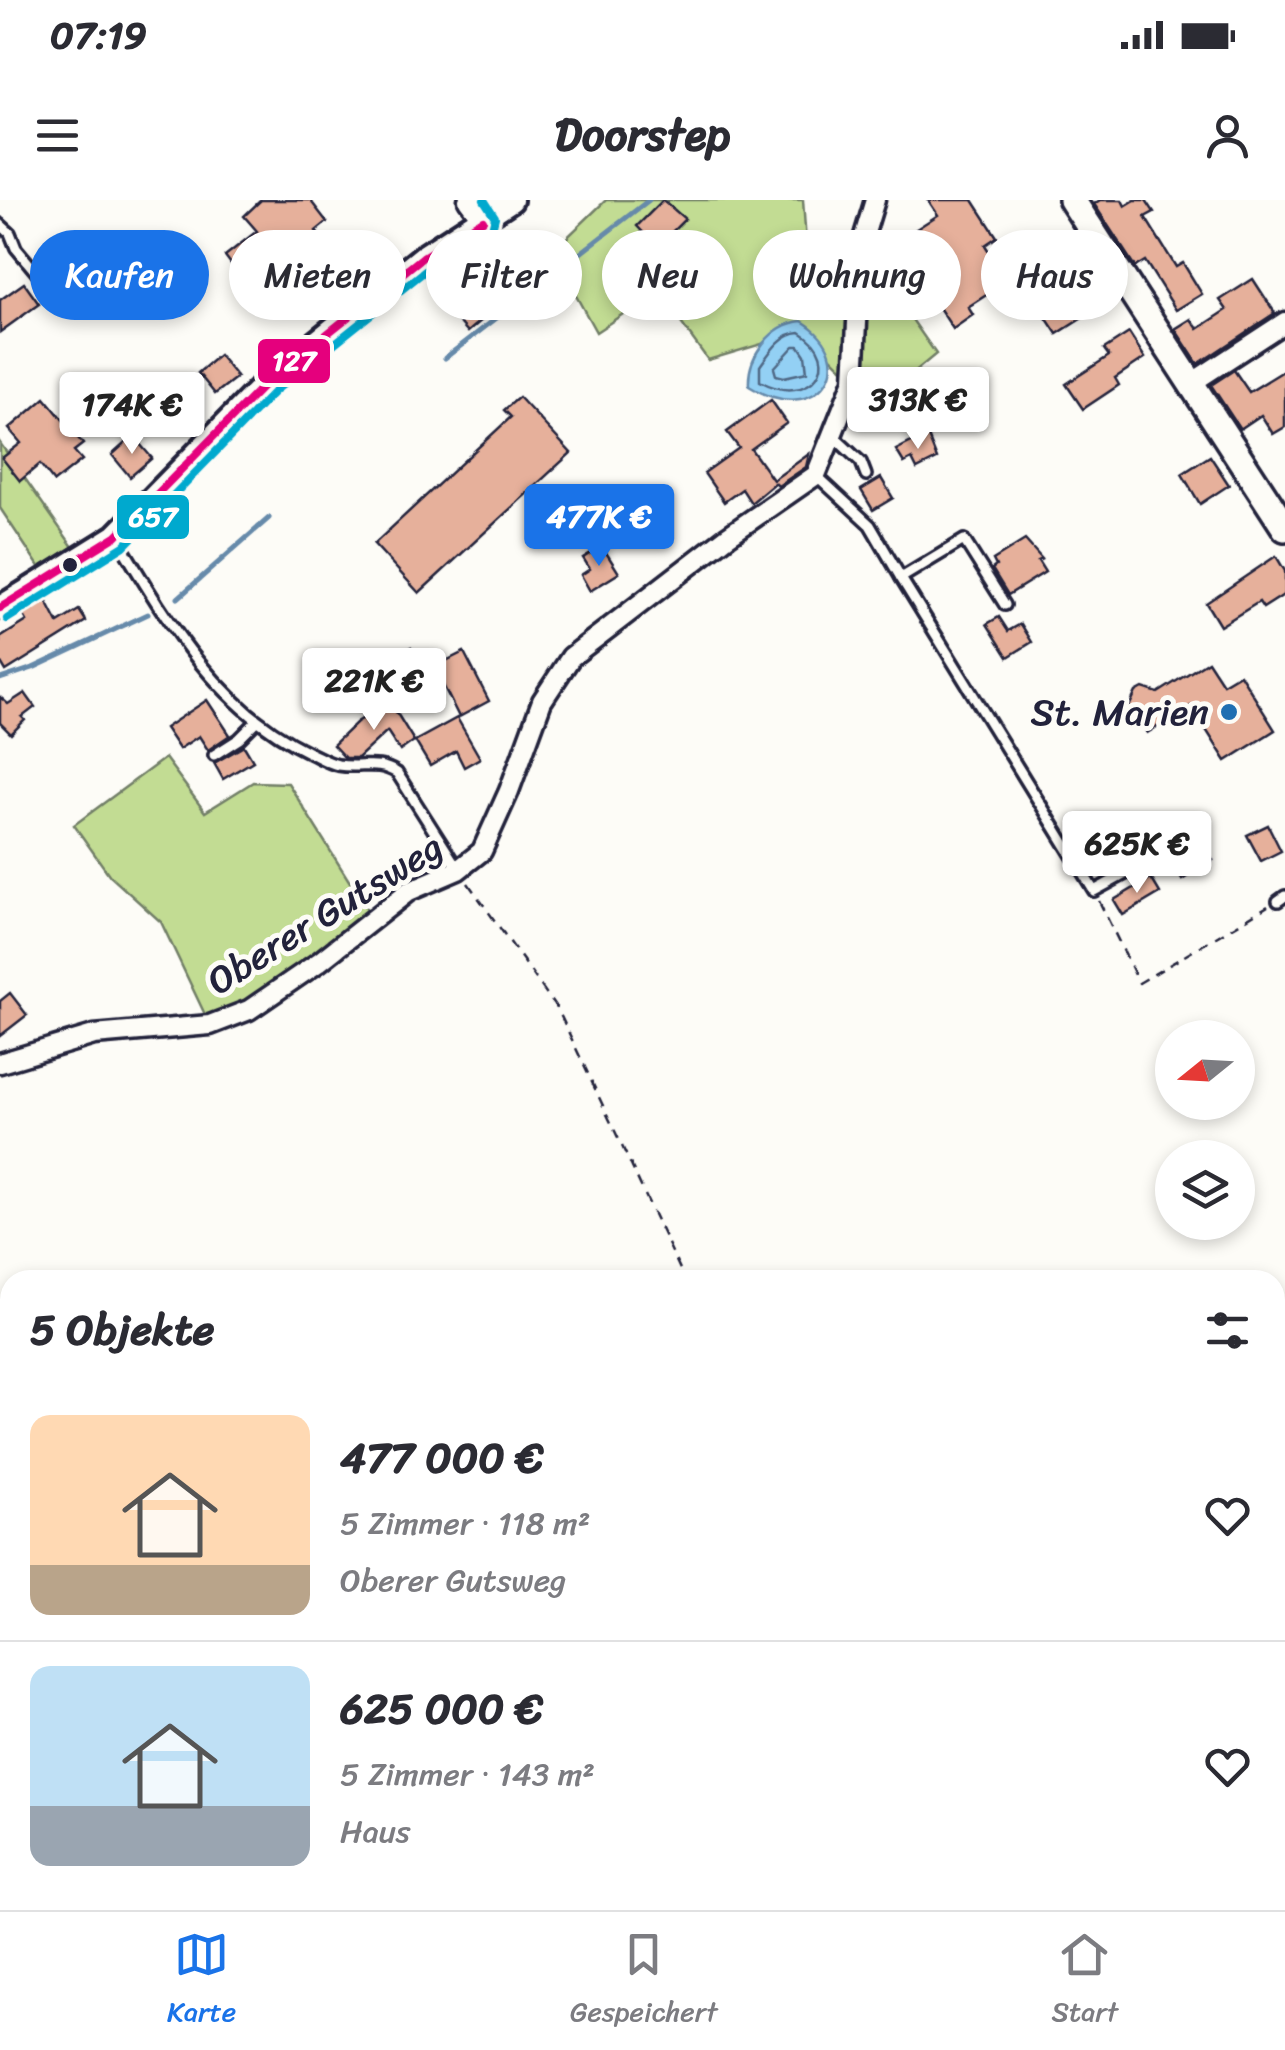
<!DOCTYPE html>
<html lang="de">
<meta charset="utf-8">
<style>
:root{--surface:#fff;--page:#f7f7f7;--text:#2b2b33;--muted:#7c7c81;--line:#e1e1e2;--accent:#1a73e8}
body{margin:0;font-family:Sriracha,sans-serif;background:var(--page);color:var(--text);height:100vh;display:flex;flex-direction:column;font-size:38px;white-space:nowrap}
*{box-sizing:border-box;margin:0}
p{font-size:32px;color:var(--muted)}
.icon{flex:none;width:55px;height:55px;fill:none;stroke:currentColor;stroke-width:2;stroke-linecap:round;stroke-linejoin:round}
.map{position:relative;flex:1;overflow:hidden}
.drawer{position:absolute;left:0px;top:1070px;width:1285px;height:640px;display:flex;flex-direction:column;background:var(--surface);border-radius:30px 30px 0 0;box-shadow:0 5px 15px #0003}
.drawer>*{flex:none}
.hud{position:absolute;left:30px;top:30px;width:1225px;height:90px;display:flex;gap:20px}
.needle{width:65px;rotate:252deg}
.buttons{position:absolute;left:1155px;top:820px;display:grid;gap:20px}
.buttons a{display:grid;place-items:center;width:100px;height:100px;border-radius:50%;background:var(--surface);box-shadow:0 5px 15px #0003;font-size:50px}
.price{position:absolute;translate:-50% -85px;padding:0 22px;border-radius:10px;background:#fff;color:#222;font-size:32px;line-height:65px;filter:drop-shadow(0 2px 5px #0008)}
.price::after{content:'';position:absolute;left:50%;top:60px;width:30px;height:22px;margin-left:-15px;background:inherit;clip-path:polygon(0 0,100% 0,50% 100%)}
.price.current{background:var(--accent);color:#fff}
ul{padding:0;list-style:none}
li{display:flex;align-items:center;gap:30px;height:250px;padding:0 30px}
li+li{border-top:2px solid var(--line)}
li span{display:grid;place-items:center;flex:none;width:280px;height:200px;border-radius:20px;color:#555}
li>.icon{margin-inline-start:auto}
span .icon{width:120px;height:120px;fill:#fffc;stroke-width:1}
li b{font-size:42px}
h2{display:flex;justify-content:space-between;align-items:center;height:120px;padding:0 30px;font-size:42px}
.pill{padding:0 35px;border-radius:45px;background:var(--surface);box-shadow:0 5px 15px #0003;font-size:35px;line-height:90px}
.pill.current{background:var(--accent);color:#fff}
.status{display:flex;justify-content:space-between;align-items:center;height:70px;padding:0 50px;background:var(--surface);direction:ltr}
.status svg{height:28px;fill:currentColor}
header{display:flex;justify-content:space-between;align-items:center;height:130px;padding:0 30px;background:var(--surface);font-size:45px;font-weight:800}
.dock{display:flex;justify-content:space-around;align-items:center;height:140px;border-top:2px solid var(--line);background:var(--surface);font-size:28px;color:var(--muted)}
.dock a{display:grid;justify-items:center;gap:5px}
.dock .current{color:var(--accent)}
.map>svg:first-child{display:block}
.green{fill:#c2dc93;stroke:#727f67;stroke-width:2.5}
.water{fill:#93d0f4;stroke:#668aaa;stroke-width:2.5}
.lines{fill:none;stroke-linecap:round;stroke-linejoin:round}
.shore{stroke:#4f6885;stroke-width:2.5}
.stream{stroke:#668aaa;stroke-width:5}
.building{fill:#e6b09b;stroke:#22223b;stroke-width:2.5}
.service-casing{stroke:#22223b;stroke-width:16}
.minor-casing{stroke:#22223b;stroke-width:25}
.tertiary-casing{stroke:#22223b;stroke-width:30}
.secondary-casing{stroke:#22223b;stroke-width:32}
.path{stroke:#22223b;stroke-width:2.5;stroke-dasharray:10 8;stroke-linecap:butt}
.service{stroke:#fdfcf7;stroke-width:9}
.minor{stroke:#fdfcf7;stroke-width:18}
.tertiary{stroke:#fdfcf7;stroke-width:22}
.secondary{stroke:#fdfcf7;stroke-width:25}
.bus-1-casing{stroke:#fdfcf7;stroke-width:15}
.bus-2-casing{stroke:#fdfcf7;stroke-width:15}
.bus-1{stroke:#e5007d;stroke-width:8}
.bus-2{stroke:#00a9ce;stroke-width:8}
.bus-dot{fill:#22223b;stroke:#fdfcf7;stroke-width:4}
.poi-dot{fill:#1f6fb2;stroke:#fdfcf7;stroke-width:4}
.labels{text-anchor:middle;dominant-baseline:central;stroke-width:10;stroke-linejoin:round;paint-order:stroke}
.poi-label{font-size:38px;fill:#22223b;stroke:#fdfcf7;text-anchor:end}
.street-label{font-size:38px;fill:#22223b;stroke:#fdfcf7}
.line-badge{stroke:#fdfcf7;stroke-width:4}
.badge-label{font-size:28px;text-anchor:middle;font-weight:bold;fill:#fff}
</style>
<div class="status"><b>07:19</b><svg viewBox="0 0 49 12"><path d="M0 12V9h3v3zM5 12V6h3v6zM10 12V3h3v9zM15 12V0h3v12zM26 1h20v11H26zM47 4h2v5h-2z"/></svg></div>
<header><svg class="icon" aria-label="menu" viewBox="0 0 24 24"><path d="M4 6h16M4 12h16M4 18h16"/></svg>Doorstep<svg class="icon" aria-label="person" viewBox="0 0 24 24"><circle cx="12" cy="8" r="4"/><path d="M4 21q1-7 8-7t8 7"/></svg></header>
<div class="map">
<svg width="1285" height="1710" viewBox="0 0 1285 1710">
<rect width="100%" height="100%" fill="#fdfcf7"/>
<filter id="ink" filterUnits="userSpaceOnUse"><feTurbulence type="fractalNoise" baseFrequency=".01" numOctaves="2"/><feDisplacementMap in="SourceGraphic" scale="20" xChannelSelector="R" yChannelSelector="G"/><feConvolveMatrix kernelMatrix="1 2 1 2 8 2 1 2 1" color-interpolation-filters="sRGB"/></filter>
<g filter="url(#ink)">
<g class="green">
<polygon points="606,0 803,0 806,43 861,46 936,154 883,198 854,180 805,131 708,160 658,91 596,132 552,52"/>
<polygon points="0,243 73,347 40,368 0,308"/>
<polygon points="165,558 205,612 253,582 288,583 373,719 319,762 210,825 161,722 110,676 74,625"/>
</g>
<path class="water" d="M802 121C865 160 818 229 749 186 747 156 771 124 802 121Z"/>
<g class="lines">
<g class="shore">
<path d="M800 132C846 160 811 209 760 181V166C770 152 781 133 800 132Z"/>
<polygon points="794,146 799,146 805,155 807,172 784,177 776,175 774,168"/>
</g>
<g class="stream">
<polyline points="445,158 649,0"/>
<polyline points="178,398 269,318"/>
<polyline points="0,479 33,468 148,414"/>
</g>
</g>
<g class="building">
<polygon points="261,0 310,0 327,22 316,31 335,58 341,52 352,66 345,72 353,82 323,105 305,83 283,103 262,77 249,88 225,56 257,31 244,16"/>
<polygon points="663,0 685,19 657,47 637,26"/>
<polygon points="928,0 973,0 997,37 985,45 1008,81 968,107 973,115 953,129 896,42 938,15"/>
<polygon points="1100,0 1122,0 1125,6 1135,0 1146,0 1154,12 1145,17 1176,67 1183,63 1202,94 1176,110 1145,61 1135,67 1094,4"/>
<polygon points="487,38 502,71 506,68 521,86 468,132 438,98 460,79 450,58"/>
<polygon points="169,43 187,65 155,91 137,70"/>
<polygon points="1091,73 1109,101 1057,134 1045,116 1069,101 1062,91"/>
<polygon points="1253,79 1275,113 1198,164 1175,129 1191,119 1198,129 1227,110 1220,100"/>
<polygon points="24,83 39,104 0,132 0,100"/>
<polygon points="1129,133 1145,158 1115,178 1119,185 1083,209 1066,184 1109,156 1104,149"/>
<polygon points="219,155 237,177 215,194 198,173"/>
<polygon points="1234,170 1249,192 1285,170 1285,227 1273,234 1261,215 1240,229 1211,185"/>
<polygon points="519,197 571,253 419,393 374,344 511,217 504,210"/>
<polygon points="45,198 83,244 74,251 82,260 54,282 40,264 20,281 2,258 21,243 9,229"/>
<polygon points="177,198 192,218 171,233 156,213"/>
<polygon points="771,200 787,223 751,249 773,280 809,254 806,267 778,286 775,283 751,303 742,289 724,302 704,273 739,248 727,232"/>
<polygon points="927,234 937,259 917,269 912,259 904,263 896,250"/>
<polygon points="133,236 152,258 130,277 112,255"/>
<polygon points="1210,256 1229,285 1200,304 1182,274"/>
<polygon points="881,278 893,298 873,310 861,290"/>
<polygon points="1025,340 1042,359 1038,361 1045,372 1008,395 992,369 996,366 993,360"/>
<polygon points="602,346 619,373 590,391 581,375 590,369 583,358"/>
<polygon points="1276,356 1285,371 1285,394 1263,408 1259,402 1220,426 1206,403"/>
<polygon points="45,398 58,423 79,410 86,421 6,471 0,461 0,438 27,421 22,412"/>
<polygon points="999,417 1008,431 1021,424 1032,442 1008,457 987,424"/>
<polygon points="411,447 430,479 396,500 387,485 397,480 386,462"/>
<polygon points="464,452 489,501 459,517 434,467"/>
<polygon points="1208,461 1223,484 1240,474 1275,530 1226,561 1191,506 1147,533 1137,517 1132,520 1129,507 1136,492 1143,488 1158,493"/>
<polygon points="25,493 35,507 22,517 25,520 11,534 0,523 0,497 8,504"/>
<polygon points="207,500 230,535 208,550 199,536 179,549 165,528"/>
<polygon points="390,502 414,541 400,551 387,531 358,558 345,558 333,545 357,522"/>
<polygon points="457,518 480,558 464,567 456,551 430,566 415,541"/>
<polygon points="244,546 253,561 223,579 214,563"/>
<polygon points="1268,625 1281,651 1261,661 1247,635"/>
<polygon points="1198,635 1213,660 1182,680 1167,655"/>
<polygon points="1151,678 1160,693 1123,715 1114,700"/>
<polygon points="10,793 27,815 0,836 0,801"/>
</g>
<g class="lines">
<g class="service-casing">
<g id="service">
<polyline points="0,24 10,33 16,48 55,95"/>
<polyline points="833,236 861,262 866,275"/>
<polyline points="816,275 870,325 901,378 964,340 1005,405"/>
<path d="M117 338C168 423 218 509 310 553 319 557 328 563 338 565 361 569 377 560 397 573L458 669"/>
<polyline points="901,378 1094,691 1140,666"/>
<polyline points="214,555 239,539 257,521"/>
<polyline points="1278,701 1285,696"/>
</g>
</g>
<g class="minor-casing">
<g id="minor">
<polyline points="468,0 483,20"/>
<polyline points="1190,184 1285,122"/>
<polyline points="0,863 94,835 210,825 249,810 319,762 409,691 458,670 482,651 509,591 542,501 571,457 728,336 816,275 854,180 861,46 875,0"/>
<polyline points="0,1430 10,1424"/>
<polyline points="122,1710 138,1700"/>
</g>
</g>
<g class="tertiary-casing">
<polyline id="tertiary" points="0,408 116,336 267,182 423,57 511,0"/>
</g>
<g class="secondary-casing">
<polyline id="secondary" points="1072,0 1285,328"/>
</g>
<g class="path">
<polyline points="468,683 558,810 685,1080"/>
<polyline points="1099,701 1139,783 1268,706"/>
<polyline points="1164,1700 1176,1710"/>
</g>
<use href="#service" class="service"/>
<use href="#minor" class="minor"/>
<use href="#tertiary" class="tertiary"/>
<use href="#secondary" class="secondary"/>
<g class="bus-1-casing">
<polyline id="bus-1" points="0,408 116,336 267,182 423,57 483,20"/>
</g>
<g class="bus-2-casing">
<polyline id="bus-2" points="7,419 124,346 275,191 430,67 492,29 495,17 484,0"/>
</g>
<use href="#bus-1" class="bus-1"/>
<use href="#bus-2" class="bus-2"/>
</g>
</g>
<circle class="bus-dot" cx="70" cy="365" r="9"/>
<circle class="poi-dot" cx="1229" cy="512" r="10"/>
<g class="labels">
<g class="poi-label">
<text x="1209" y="512">St. Marien</text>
</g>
<g class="street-label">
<text transform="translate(325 714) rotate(-32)">Oberer Gutsweg</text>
</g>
</g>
<g class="line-badge">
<rect x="256" y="137" width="76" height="48" rx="10" fill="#e5007d"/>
<rect x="115" y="293" width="76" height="48" rx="10" fill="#00a9ce"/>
</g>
<g class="badge-label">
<text x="294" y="170">127</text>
<text x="153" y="326">657</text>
</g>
</svg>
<div class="buttons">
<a><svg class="needle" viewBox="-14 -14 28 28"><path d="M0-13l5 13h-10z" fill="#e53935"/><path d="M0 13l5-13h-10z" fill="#7c7c81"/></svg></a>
<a><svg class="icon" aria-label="layers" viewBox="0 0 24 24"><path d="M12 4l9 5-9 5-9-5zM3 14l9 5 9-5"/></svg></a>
</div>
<b class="price" style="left:918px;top:252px">313K €</b>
<b class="price" style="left:132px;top:257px">174K €</b>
<b class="price current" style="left:599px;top:369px">477K €</b>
<b class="price" style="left:374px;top:533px">221K €</b>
<b class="price" style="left:1137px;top:696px">625K €</b>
<div class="hud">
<a class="pill current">Kaufen</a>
<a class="pill">Mieten</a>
<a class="pill">Filter</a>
<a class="pill">Neu</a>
<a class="pill">Wohnung</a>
<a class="pill">Haus</a>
</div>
<section class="drawer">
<h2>5 Objekte<svg class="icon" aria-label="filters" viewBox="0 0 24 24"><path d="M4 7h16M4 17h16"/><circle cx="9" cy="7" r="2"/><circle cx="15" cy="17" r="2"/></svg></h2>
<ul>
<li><span style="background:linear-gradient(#ffd9b3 75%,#b9a48a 0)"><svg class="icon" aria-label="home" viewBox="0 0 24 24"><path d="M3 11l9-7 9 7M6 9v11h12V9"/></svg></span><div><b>477 000 €</b><p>5 Zimmer · 118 m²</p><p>Oberer Gutsweg</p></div><svg class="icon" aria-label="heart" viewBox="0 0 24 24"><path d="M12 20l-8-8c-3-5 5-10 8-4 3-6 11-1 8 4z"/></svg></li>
<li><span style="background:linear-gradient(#bfe0f5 70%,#9aa5b1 0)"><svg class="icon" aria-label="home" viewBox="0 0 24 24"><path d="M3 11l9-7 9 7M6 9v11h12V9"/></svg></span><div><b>625 000 €</b><p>5 Zimmer · 143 m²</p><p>Haus</p></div><svg class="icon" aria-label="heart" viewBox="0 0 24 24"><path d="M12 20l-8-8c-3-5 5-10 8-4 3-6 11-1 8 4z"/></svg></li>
</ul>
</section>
</div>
<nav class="dock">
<a class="current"><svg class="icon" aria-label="map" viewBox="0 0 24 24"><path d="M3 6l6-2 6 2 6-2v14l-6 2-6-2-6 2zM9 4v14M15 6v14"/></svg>Karte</a>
<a><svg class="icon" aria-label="saved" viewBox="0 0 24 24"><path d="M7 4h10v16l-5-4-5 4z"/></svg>Gespeichert</a>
<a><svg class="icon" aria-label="home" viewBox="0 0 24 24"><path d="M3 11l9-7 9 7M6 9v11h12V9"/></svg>Start</a>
</nav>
